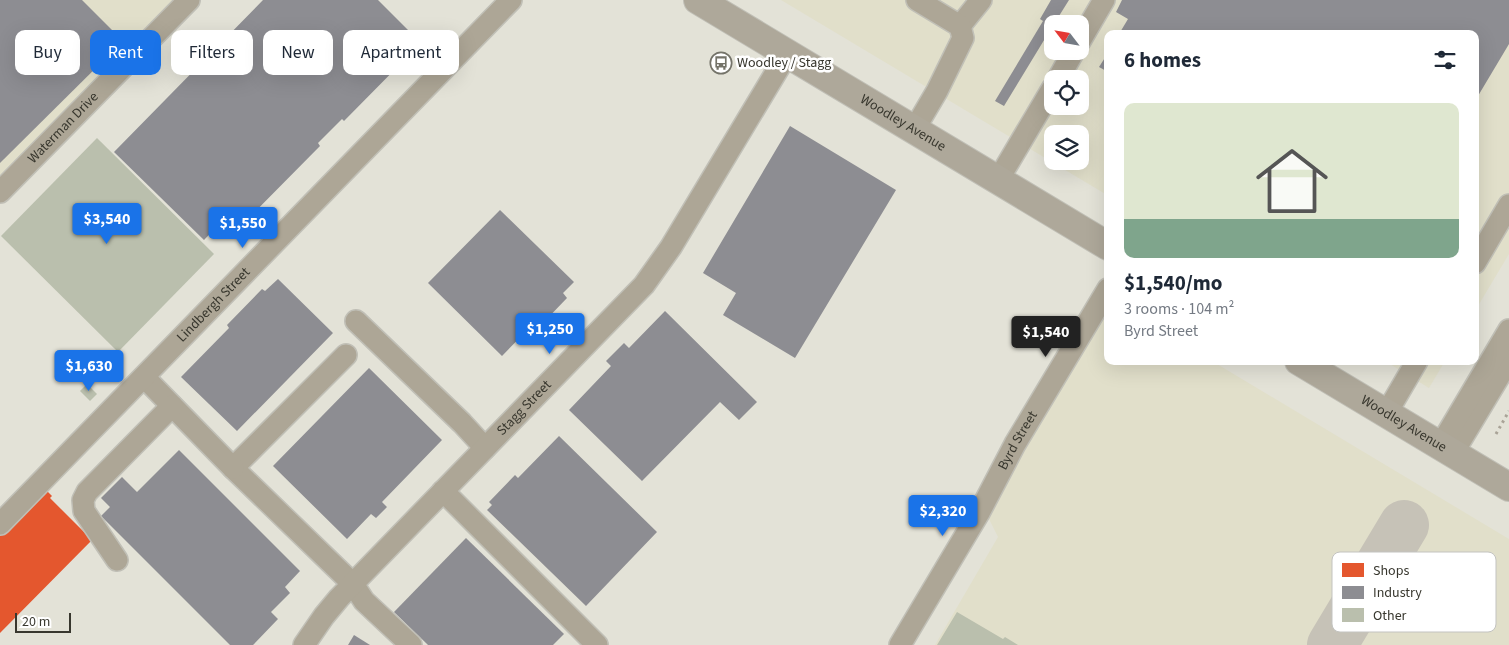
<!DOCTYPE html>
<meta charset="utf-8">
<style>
:root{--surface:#fff;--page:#f2f2f3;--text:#1f2937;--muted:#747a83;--accent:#1a73e8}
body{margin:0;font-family:"Source Sans 3",sans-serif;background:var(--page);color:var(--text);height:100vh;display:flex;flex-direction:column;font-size:19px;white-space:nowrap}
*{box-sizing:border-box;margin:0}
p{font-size:16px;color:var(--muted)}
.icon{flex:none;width:28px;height:28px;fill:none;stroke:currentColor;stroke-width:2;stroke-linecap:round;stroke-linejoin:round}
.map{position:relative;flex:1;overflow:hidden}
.drawer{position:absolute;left:1104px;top:30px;width:375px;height:335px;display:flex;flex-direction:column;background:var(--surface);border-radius:10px;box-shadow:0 5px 20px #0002}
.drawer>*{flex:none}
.top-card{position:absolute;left:15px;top:30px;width:475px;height:45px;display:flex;gap:10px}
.needle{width:32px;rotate:301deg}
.controls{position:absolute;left:1044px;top:15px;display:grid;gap:10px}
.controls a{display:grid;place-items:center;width:45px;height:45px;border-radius:10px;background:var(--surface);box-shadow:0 5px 20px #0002;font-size:25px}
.scale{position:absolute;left:15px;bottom:12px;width:56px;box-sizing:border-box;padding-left:5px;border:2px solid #38372e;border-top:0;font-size:14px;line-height:18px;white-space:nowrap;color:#38372e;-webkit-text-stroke:4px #fff;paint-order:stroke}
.price{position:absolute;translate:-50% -42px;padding:0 11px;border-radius:5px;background:var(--accent);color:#fff;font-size:16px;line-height:32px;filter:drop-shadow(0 1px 2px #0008)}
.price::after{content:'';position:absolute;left:50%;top:30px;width:15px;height:11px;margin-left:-8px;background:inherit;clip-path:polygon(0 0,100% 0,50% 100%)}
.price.selected{background:#222;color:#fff}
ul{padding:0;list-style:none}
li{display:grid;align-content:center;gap:10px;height:265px;padding:0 20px}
li span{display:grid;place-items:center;height:155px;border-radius:10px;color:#555}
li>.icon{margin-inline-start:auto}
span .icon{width:90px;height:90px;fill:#fffc;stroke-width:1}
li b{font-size:21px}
h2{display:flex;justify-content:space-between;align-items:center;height:60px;padding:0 20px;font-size:21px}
.pill{padding:0 18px;border-radius:10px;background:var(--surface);box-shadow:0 5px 20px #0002;font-size:18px;line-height:45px}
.pill.selected{background:var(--accent);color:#fff}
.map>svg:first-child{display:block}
.built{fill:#e1dfca;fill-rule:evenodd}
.shops{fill:#e4572e}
.industry{fill:#8d8d92}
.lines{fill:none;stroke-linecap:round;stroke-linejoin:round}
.taxiway{stroke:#c6c2b7;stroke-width:50}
.building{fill:#babfad}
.minor-casing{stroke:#c0bfb6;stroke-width:24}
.major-casing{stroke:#c0bfb6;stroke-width:30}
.path{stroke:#a9a397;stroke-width:3;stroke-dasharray:2.5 4;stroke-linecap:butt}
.minor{stroke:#ada696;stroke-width:21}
.major{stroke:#aea89a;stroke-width:28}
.labels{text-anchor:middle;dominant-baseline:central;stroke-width:5;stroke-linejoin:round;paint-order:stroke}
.poi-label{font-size:14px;fill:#38372e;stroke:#fff;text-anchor:start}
.street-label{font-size:14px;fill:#38372e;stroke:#fff}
.key{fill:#fff;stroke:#c3c3c0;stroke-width:1}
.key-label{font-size:14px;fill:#38372e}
</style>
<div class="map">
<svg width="1509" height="645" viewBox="0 0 1509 645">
<rect width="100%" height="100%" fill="#e3e2d7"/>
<g class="built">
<polygon points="0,0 173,0 0,177"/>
<path d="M781 0H1509V254L1475 311V34H1108L1107 195ZM1052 24H1080V51H1052ZM1052 79H1080V106H1052ZM1052 134H1080V161H1052Z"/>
<polygon points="1107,311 1108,361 1212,361 1509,539 1509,645 935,645 998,537 986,513"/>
<polygon points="1385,361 1445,361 1429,388"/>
</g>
<polygon class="shops" points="44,488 52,496 50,498 92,540 0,633 0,533"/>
<g class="industry">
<polygon points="0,0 82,0 123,41 0,163"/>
<polygon points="263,0 378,0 421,43 344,121 342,119 318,143 320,146 238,229 226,217 204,240 114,152"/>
<polygon points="1051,0 1069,0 1054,24 1052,24 1052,27 1004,106 995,101 1043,21 1040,19"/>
<polygon points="1122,0 1509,0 1509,44 1475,101 1475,34 1119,34 1128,19 1116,12"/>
<polygon points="1108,53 1108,72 1099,67"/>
<polygon points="790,126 896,190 795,358 723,315 736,293 703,273"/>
<polygon points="500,210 574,282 563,293 567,298 541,325 537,320 502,356 428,283"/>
<polygon points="278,279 333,333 237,431 181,377 229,328 227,325 262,289 265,291"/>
<polygon points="665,311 757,402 739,420 720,402 642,481 569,410 611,366 606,361 624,343 629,348"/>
<polygon points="369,368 442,440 382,502 387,507 376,518 371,514 347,539 273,466"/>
<polygon points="559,436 657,532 586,606 487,510 492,505 489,502 515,475 518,478"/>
<polygon points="179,450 300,571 285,587 290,593 271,612 278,619 253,645 230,645 101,516 110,507 101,498 122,477 137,492"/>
<polygon points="466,538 564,634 553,645 428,645 394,612"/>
<polygon points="354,635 370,645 348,645"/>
</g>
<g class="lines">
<polyline class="taxiway" points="1332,645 1404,525"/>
</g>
<g class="building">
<polygon points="97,138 214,254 118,352 1,236"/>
<polygon points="87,384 97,394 90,401 80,391"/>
<polygon points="957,612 1003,639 1005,637 1018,645 937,645"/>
</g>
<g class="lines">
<g class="minor-casing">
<g id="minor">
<polyline points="960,26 981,0"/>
<polyline points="1080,41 1104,0"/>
<polyline points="1058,79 1074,51"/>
<polyline points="914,130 937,91 963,38 960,26 917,0"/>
<polyline points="998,180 1052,89"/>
<path id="s1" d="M0 192 189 0"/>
<polyline points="1475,263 1509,205"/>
<polyline points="356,321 462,423 485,448"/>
<polyline points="346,355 233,468 353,584 364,601 411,645"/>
<polyline points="144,377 233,468"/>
<polyline points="1386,414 1417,361"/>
<polyline points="1459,443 1509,360"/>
<polyline points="1440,446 1509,330"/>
<polyline points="443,491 597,645"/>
<path id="s2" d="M0 524 511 0"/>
<polyline points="117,560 84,511 83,500 87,492 172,406"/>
<path id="s3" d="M304 645 324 616 339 598 644 285 671 247 787 54"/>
<path id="s4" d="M900 645 980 511 1015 444 1108 289"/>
</g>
</g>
<g class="major-casing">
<g id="major">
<path id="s5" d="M698 0 1108 246"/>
<path id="s6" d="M1299 361 1509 487"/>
</g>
</g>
<polyline class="path" points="1496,434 1509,411"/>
<use href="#minor" class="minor"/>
<use href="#major" class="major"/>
</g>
<defs>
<g id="bus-ring" transform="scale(1.125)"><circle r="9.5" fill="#fff" stroke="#747369" stroke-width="1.5"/><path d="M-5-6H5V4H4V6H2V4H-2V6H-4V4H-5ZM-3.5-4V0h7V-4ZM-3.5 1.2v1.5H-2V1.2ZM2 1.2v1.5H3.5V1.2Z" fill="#747369"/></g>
</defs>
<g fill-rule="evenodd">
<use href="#bus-ring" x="721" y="63"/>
</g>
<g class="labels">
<g class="poi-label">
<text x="737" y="63">Woodley / Stagg</text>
</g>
<g class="street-label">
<text stroke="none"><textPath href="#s5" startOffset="239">Woodley Avenue</textPath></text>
<text stroke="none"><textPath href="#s1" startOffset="90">Waterman Drive</textPath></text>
<text stroke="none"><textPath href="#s2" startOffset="306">Lindbergh Street</textPath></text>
<text stroke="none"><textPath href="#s3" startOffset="324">Stagg Street</textPath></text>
<text stroke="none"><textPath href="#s6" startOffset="122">Woodley Avenue</textPath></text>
<text stroke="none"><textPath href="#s4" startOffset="236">Byrd Street</textPath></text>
</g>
</g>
<rect x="1332" y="552" width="164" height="80" rx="8" class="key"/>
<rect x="1342" y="563" width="22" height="14" fill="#e4572e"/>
<rect x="1342" y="586" width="22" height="13" fill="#8d8d92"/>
<rect x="1342" y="608" width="22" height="14" fill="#babfad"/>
<g class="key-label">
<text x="1373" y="575">Shops</text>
<text x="1373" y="597">Industry</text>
<text x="1373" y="620">Other</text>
</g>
</svg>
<div class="controls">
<a><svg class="needle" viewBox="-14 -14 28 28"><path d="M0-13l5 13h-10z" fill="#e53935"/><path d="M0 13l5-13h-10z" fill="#747a83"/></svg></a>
<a><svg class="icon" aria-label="locate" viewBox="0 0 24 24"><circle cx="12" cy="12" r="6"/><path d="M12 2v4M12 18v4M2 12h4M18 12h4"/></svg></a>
<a><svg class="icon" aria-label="layers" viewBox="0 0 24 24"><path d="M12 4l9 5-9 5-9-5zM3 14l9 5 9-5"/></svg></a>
</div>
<div class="scale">20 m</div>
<b class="price" style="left:107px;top:245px">$3,540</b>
<b class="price" style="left:243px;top:249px">$1,550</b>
<b class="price" style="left:550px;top:355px">$1,250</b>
<b class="price selected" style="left:1046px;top:358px">$1,540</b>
<b class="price" style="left:89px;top:392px">$1,630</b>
<b class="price" style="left:943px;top:537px">$2,320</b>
<div class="top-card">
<a class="pill">Buy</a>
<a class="pill selected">Rent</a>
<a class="pill">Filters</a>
<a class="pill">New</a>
<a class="pill">Apartment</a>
</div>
<section class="drawer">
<h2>6 homes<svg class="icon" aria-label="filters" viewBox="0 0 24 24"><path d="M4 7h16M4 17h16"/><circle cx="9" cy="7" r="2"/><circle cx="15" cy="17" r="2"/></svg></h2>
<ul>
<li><span style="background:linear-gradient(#dfe7d0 75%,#7fa58c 0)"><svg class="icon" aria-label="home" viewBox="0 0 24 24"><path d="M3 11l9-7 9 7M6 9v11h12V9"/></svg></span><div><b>$1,540/mo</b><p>3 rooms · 104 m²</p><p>Byrd Street</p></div></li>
</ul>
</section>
</div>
